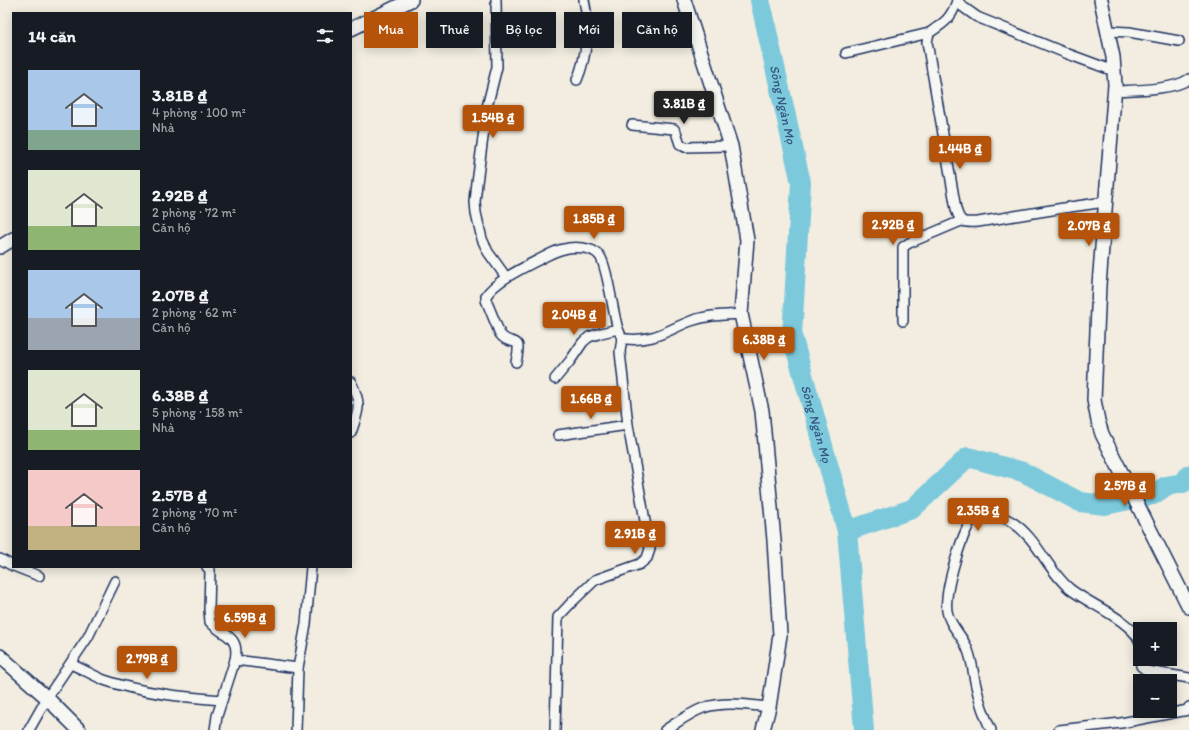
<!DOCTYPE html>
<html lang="vi">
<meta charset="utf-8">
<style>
:root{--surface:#171b24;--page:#242831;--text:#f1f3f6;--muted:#9ea1a6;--accent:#b45309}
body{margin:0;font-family:Itim,sans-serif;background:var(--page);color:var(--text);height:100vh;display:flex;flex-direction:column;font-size:15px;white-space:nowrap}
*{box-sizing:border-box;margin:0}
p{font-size:13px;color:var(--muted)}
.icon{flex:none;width:22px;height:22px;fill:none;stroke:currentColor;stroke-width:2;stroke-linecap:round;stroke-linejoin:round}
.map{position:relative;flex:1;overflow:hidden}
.side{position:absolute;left:12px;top:12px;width:340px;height:556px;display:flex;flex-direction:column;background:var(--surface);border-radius:0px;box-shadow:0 2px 10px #0003}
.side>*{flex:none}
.top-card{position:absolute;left:364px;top:12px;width:380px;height:36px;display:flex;gap:8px}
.fabs{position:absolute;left:1133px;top:622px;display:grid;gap:8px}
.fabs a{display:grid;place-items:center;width:44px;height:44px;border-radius:0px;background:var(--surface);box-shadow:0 2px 10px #0003;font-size:20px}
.price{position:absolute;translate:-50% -34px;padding:0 9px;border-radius:4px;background:var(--accent);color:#fff;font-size:13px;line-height:26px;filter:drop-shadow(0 1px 2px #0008)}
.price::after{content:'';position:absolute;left:50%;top:24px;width:12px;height:9px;margin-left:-6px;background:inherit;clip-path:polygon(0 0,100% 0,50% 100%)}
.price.current{background:#222;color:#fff}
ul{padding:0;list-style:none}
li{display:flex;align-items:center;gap:12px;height:100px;padding:0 16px}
li span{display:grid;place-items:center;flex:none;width:112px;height:80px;border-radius:0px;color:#555}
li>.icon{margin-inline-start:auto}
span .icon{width:48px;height:48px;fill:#fffc;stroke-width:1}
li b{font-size:17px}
h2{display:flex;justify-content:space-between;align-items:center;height:48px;padding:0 16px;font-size:17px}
.tag{padding:0 14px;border-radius:0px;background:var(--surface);box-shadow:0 2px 10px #0003;font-size:14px;line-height:36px}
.tag.current{background:var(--accent);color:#fff}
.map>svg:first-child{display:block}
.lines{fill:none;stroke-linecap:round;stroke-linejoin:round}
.river{stroke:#7dc9dc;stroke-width:20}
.street-casing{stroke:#1b2f5e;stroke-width:12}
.secondary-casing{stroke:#1b2f5e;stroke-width:16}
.street{stroke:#f6f6f2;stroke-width:9}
.secondary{stroke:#f6f6f2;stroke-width:13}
.labels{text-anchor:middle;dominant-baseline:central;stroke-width:3.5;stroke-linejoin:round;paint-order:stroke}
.water-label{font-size:13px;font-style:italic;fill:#34567e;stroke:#f6f6f2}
</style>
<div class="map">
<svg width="1189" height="730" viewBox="0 0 1189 730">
<rect width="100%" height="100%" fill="#f2ede0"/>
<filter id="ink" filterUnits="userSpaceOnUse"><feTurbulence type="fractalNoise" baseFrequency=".025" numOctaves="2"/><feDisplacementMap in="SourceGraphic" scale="8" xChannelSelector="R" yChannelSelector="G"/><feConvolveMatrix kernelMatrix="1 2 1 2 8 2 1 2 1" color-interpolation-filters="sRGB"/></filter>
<g filter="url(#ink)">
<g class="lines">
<g class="river">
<path id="s1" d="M760 0 801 183 792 336 847 531 864 730"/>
<polyline points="847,531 912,509 968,457 1023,472 1080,502 1105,505 1153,495 1166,486 1183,483 1189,475"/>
</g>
<g class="street-casing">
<g id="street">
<polyline points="496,0 497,67 487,107 477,183 475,202 476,213 482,239 488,252 506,277"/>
<polyline points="957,0 963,7 977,17 1068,54 1114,71"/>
<path d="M957 1C951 19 944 23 929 33L927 42 956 209C960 223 963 223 978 222L1070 207 1105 202"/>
<polyline points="1108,31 1129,32 1179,41"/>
<polyline points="846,53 929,33"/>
<path d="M577 80C587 56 590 26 584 0"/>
<path d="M1115 91C1134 90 1174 90 1189 79"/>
<polyline points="632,125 674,129 676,132 680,144 685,147 731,146"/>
<polyline points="903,321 903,247 909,243 961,221"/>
<path d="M516 362C523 331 511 349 500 334L486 300V296C496 280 527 266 544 257 550 254 557 250 564 249 573 246 592 247 599 255 607 263 613 314 618 329L622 338 626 339C654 342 667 330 691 321 707 315 724 315 741 314"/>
<polyline points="555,379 570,361 583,342 589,337 601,333 618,329"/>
<path d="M351 382C362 405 359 409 351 433"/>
<polyline points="558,435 628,425"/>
<polyline points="0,559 13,566"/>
<polyline points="16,567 39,576"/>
<path d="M207 567 210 570 209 610 210 622C224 637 240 635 235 660L217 716 215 730"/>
<polyline points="1140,659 1141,666 1147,671 1189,678"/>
<polyline points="235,660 298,668"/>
<path d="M71 664C82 669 93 675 104 680 141 693 183 697 222 700"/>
<polyline points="29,730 47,698 88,637 115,581"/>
<polyline points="296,730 298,668 306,624 311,567"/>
<polyline points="555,730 558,617 572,602 595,580 640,564 647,558 650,549 628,425 620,352 622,338"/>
<path d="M665 730C678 722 690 713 703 708 724 701 748 705 769 707"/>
<path d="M991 730C985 717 980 704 977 690 973 676 973 661 967 648 962 635 949 625 947 611 944 591 963 526 977 513 988 511 1003 516 1012 522 1038 539 1047 570 1070 589 1089 604 1131 620 1140 642"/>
<polyline points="1059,730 1121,723 1188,710 1189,707"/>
</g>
</g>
<g class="secondary-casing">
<g id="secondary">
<polyline points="684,0 731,146 747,240 741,314 762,411 774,540 780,635 769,707 763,730"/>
<polyline points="1101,0 1113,57 1115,85 1099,285 1094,400 1098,421 1102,434 1189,607"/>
<polyline points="351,29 411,0"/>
<polyline points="0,247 13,239"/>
<polyline points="0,656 47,698 79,730"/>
</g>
</g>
<use href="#street" class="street"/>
<use href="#secondary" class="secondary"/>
</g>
</g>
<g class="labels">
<g class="water-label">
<text stroke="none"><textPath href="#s1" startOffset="107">Sông Ngàn Mọ</textPath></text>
<text stroke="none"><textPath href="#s1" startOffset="432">Sông Ngàn Mọ</textPath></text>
</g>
</g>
</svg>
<div class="fabs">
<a>+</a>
<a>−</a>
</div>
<b class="price current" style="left:684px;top:125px">3.81B ₫</b>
<b class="price" style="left:493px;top:139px">1.54B ₫</b>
<b class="price" style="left:960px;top:170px">1.44B ₫</b>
<b class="price" style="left:594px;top:240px">1.85B ₫</b>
<b class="price" style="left:893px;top:246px">2.92B ₫</b>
<b class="price" style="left:1089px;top:247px">2.07B ₫</b>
<b class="price" style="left:574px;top:336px">2.04B ₫</b>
<b class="price" style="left:764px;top:361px">6.38B ₫</b>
<b class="price" style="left:591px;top:420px">1.66B ₫</b>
<b class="price" style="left:1125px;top:507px">2.57B ₫</b>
<b class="price" style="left:978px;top:532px">2.35B ₫</b>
<b class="price" style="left:635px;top:555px">2.91B ₫</b>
<b class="price" style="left:245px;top:639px">6.59B ₫</b>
<b class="price" style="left:147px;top:680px">2.79B ₫</b>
<div class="top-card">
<a class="tag current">Mua</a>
<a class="tag">Thuê</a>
<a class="tag">Bộ lọc</a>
<a class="tag">Mới</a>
<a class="tag">Căn hộ</a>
</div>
<section class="side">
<h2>14 căn<svg class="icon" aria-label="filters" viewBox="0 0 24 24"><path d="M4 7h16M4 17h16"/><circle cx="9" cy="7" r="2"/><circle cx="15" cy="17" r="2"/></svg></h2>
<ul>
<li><span style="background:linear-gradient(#a9c7e8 75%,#7fa58c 0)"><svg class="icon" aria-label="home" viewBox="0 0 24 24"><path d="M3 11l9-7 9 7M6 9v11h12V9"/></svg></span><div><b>3.81B ₫</b><p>4 phòng · 100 m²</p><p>Nhà</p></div></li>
<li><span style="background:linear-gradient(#dfe7d0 70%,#8fb573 0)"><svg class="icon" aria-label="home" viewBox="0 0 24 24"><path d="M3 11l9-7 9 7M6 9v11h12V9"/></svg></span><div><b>2.92B ₫</b><p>2 phòng · 72 m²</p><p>Căn hộ</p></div></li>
<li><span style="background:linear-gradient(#a9c7e8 60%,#9aa5b1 0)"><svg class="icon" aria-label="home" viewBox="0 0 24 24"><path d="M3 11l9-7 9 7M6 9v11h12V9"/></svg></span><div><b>2.07B ₫</b><p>2 phòng · 62 m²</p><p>Căn hộ</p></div></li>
<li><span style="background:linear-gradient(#dfe7d0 75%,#8fb573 0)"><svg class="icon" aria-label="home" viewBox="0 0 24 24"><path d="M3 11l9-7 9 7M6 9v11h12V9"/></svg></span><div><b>6.38B ₫</b><p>5 phòng · 158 m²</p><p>Nhà</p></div></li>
<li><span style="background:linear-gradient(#f6c9c9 70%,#c2b280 0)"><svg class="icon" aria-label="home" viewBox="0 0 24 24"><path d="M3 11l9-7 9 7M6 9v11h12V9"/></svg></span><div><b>2.57B ₫</b><p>2 phòng · 70 m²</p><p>Căn hộ</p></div></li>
</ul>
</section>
</div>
